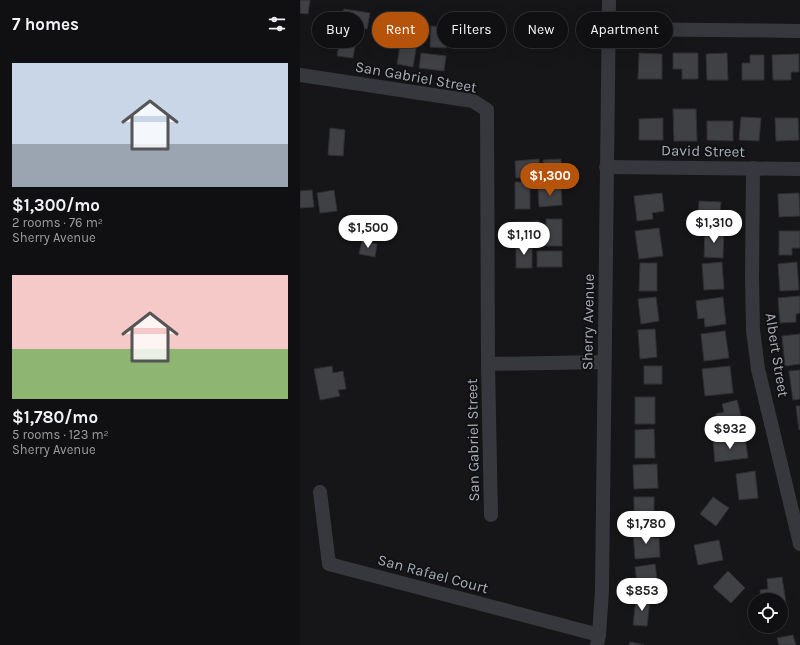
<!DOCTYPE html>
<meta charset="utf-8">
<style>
:root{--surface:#101012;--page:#19191b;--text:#f1f3f6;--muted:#9c9d9f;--line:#303032;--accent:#b45309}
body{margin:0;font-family:Karla,sans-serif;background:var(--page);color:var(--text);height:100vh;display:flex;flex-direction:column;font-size:15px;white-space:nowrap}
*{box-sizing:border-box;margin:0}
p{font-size:13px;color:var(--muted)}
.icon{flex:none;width:22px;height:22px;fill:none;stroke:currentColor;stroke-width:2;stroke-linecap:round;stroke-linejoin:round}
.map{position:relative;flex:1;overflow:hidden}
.panel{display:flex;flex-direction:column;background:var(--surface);width:300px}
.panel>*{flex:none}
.guide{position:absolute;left:12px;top:12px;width:380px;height:36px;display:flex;gap:8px}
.controls{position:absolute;left:448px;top:593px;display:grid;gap:8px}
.controls a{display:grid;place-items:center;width:40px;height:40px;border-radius:50%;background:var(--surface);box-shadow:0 4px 16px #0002,0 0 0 1px var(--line);font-size:20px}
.price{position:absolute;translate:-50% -34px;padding:0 9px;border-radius:14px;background:#fff;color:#222;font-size:13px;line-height:26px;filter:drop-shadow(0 1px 2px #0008)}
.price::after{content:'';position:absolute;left:50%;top:24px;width:12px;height:9px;margin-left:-6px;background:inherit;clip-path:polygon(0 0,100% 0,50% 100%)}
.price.on{background:var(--accent);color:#fff}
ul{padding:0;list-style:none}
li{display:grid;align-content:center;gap:8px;height:212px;padding:0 12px}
li span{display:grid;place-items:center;height:124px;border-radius:0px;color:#555}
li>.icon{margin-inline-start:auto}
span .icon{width:72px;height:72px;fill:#fffc;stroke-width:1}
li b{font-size:17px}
h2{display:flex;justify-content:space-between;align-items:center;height:48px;padding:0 12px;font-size:17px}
.pill{padding:0 14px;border-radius:18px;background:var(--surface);box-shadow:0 4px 16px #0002,0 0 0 1px var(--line);font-size:14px;line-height:36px}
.pill.on{background:var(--accent);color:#fff}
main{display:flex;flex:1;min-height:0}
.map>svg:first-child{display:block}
.building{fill:#404145;stroke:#303034}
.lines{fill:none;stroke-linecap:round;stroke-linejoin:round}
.minor{stroke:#37383d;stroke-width:14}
.labels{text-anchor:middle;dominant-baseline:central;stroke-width:4;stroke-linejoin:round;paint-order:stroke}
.street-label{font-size:15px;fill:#a8adb8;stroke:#111113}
</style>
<main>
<section class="panel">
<h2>7 homes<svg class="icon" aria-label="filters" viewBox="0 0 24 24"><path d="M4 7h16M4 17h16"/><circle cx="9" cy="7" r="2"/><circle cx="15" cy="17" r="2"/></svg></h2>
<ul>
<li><span style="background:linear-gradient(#c9d6e8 65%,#9aa5b1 0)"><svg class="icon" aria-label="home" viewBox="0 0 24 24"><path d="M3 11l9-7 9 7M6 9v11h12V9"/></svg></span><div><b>$1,300/mo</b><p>2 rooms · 76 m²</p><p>Sherry Avenue</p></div></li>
<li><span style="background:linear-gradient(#f6c9c9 60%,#8fb573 0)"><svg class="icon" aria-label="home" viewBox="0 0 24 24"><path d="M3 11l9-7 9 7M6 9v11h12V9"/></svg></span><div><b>$1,780/mo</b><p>5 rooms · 123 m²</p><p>Sherry Avenue</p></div></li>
</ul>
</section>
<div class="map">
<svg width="500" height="645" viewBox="0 0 500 645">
<rect width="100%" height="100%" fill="#161618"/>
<g class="building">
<polygon points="0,0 10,0 8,14 0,13"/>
<polygon points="44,9 70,13 67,29 41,24"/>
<polygon points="102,21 127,23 125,39 100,36"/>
<polygon points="131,26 148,27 146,48 130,47"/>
<polygon points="42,31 57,34 53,58 37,56"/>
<polygon points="101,40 117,43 113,67 97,64"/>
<polygon points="121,53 146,56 144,71 119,68"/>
<polygon points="339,53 362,54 362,79 338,79"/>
<polygon points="373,53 398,53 398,79 382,79 382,69 373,69"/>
<polygon points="427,53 428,80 407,80 406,54"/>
<polygon points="499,54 499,72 491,72 491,80 473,80 472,55"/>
<polygon points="450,55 464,55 464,80 442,80 442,63 450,63"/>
<polygon points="373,109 396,109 397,141 374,141"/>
<polygon points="441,117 461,118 459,141 439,140"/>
<polygon points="363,118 363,140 339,140 339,119"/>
<polygon points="475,118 498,118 499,140 476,141"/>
<polygon points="407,121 433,121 433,141 407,140"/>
<polygon points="30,128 45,130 43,156 28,155"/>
<polygon points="239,159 240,176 216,178 215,161"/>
<polygon points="261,159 262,184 244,184 243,160"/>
<rect x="215" y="182" width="15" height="27"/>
<polygon points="261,187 262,205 239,207 238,189"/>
<polygon points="12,190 14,207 0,208 0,191"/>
<polygon points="34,190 37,211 20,213 17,193"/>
<polygon points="362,193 364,211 352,213 353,219 337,221 334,196"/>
<polygon points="499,193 500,216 479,217 478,194"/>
<polygon points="399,201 421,202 419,222 398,221"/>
<rect x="246" y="219" width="16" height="27"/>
<polygon points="239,221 239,237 214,238 213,222"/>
<polygon points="359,228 363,256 339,259 335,231"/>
<polygon points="405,229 424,230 423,258 404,257"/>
<polygon points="479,231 500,231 500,248 492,248 492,255 479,255"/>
<polygon points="62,241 77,244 75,257 59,254"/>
<rect x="216" y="244" width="16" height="24"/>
<rect x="237" y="251" width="25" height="16"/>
<polygon points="422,262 424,289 404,290 402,264"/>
<polygon points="497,262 499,290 480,291 478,264"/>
<polygon points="340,263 357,263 357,291 339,291"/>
<polygon points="500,296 500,313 496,314 496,322 480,323 478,298"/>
<polygon points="356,297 359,321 341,324 338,299"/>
<polygon points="423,297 426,324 405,327 404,318 398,319 396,301"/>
<polygon points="355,329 357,357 340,359 338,330"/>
<polygon points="425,331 429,358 404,361 401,334"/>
<polygon points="500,334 500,364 485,366 482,336"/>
<polygon points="32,366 33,373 43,371 46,389 38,390 40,396 20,400 14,369"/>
<rect x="344" y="366" width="18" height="18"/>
<polygon points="430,366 433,393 405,396 402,369"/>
<polygon points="500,370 500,399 493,400 489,371"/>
<rect x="335" y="397" width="20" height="27"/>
<polygon points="437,400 443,424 419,429 416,414 424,412 422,404"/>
<polygon points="496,406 500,406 500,429 499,430"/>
<polygon points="354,429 355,458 335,458 335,430"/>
<polygon points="445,437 448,458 415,462 413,441"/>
<polygon points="357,464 358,488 334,489 333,465"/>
<polygon points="455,471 458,498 439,500 436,474"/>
<rect x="334" y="497" width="20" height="27"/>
<polygon points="413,497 429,508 416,526 400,514"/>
<polygon points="353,529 354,538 359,538 360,557 335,559 333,531"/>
<polygon points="419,540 423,560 398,565 394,545"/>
<polygon points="355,564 358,588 338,590 335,567"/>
<polygon points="428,571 445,588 431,603 413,587"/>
<polygon points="482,577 486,603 481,603 481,600 461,600 460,590 468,589 467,579"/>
<polygon points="336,599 350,600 347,626 333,625"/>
<polygon points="493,635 496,645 479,645 477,638"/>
<polygon points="330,642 344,645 329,645"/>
</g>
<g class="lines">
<g class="minor">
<polyline points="309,29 500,31"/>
<polyline points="0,75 173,101 187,110 188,364 191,515"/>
<polyline points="306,167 500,169"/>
<polyline points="453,168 452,279 453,330 458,369 500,544"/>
<polyline points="188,364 304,362"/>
<polyline points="20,492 29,564 299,635"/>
<polyline points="297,645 299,635 302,590 309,0"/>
</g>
</g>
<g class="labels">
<g class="street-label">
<text transform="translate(116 77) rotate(10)">San Gabriel Street</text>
<text transform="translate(403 151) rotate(1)">David Street</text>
<text transform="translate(288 322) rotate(-89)">Sherry Avenue</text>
<text transform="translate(477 355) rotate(81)">Albert Street</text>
<text transform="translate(173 440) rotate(-91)">San Gabriel Street</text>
<text transform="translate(133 574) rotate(15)">San Rafael Court</text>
</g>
</g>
</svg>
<div class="controls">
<a><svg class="icon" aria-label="locate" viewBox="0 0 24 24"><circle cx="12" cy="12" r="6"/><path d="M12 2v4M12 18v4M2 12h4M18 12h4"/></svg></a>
</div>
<b class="price on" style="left:250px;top:197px">$1,300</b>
<b class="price" style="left:414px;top:244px">$1,310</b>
<b class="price" style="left:68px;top:249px">$1,500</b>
<b class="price" style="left:224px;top:256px">$1,110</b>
<b class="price" style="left:430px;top:450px">$932</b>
<b class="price" style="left:346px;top:545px">$1,780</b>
<b class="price" style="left:342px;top:612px">$853</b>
<div class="guide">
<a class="pill">Buy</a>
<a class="pill on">Rent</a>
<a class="pill">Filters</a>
<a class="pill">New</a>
<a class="pill">Apartment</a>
</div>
</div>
</main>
